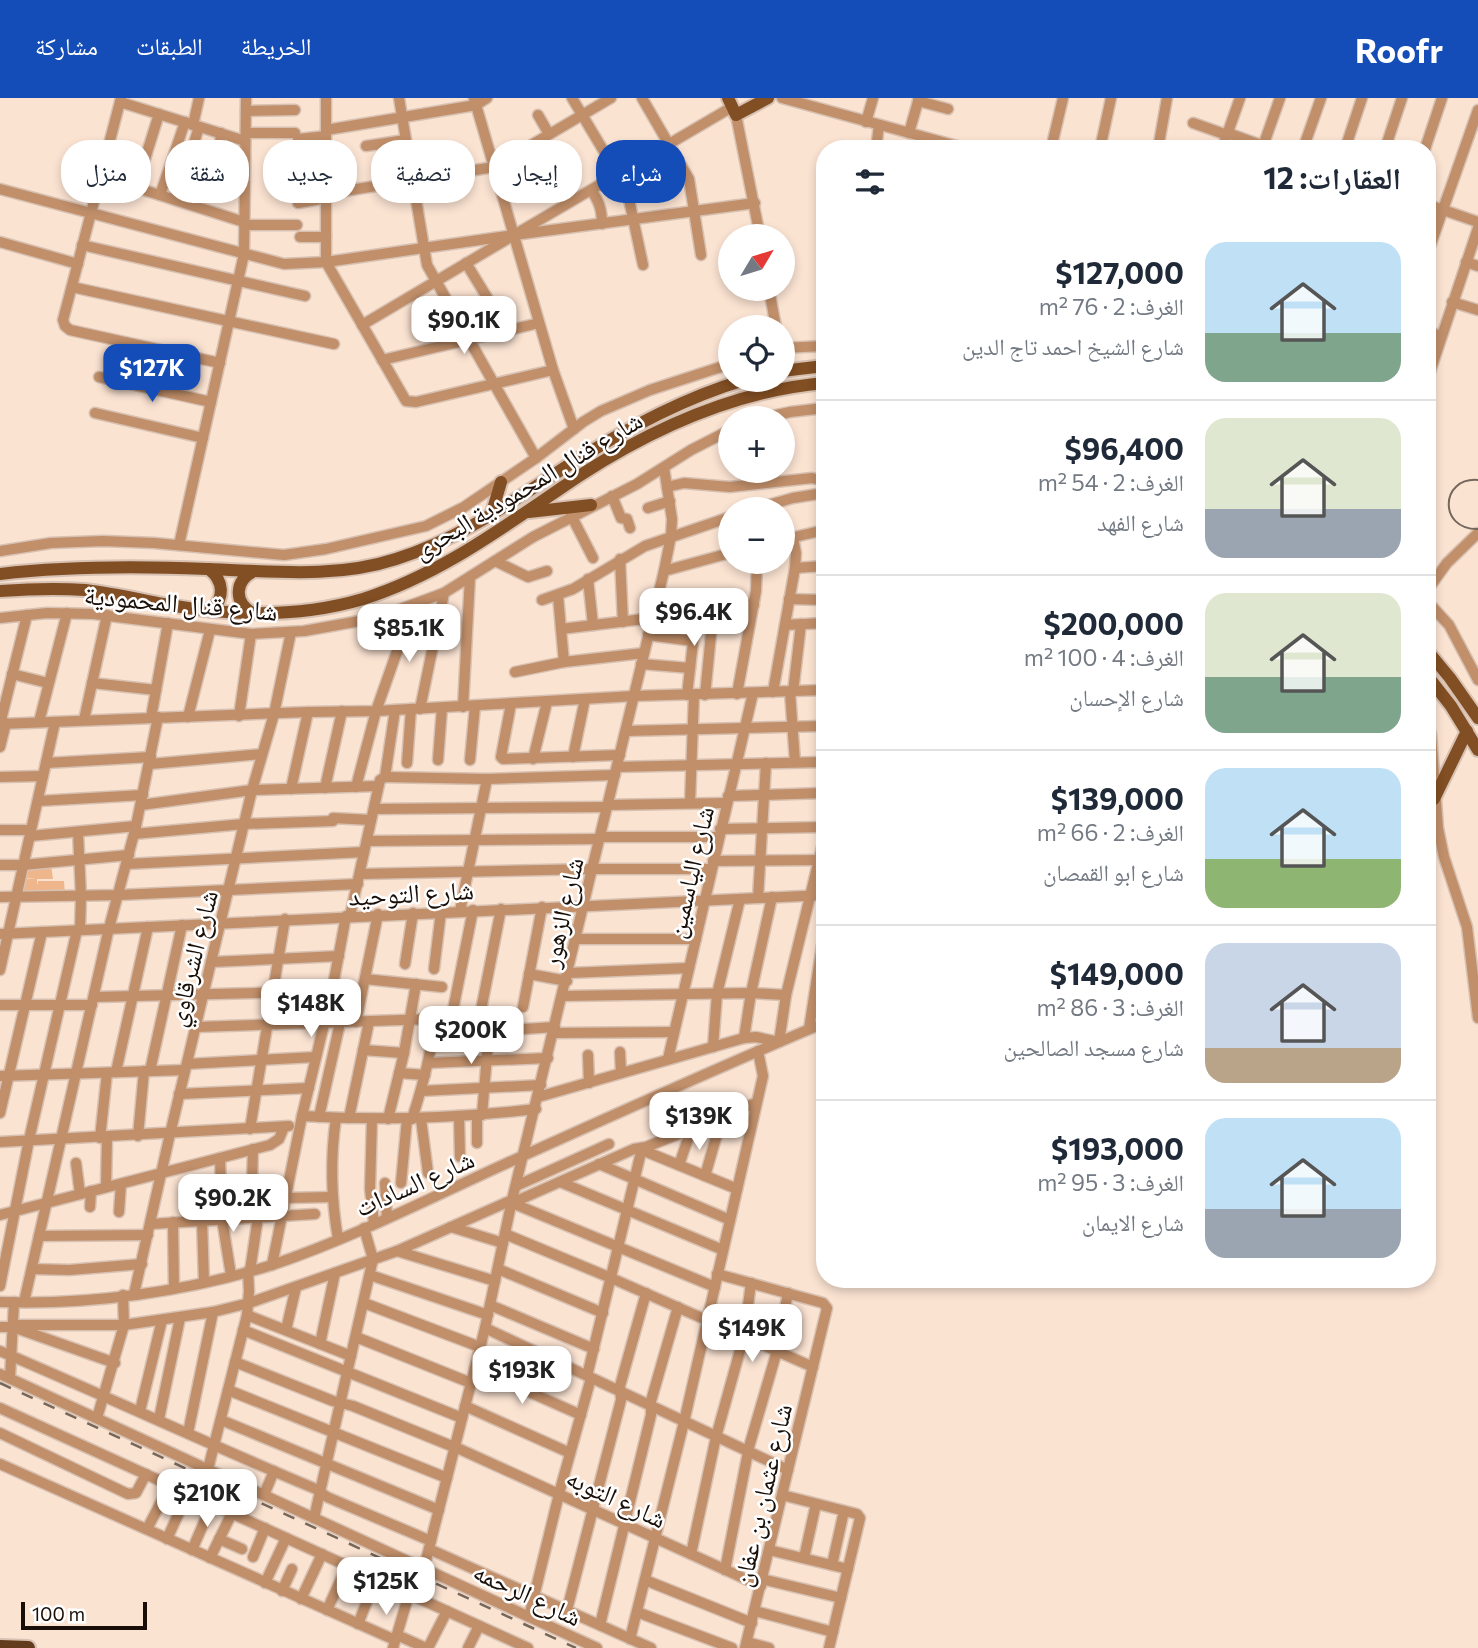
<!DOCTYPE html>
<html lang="ar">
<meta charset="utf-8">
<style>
:root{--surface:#fff;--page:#f2f2f3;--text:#1f2937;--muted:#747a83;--line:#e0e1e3;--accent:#144db8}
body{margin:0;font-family:Commissioner,"Noto Naskh Arabic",sans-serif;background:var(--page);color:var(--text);direction:rtl;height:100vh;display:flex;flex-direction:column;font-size:26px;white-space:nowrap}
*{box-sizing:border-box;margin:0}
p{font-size:23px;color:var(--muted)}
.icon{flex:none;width:38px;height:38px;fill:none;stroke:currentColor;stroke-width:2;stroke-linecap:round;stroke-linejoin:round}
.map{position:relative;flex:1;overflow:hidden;direction:ltr}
.side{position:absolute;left:816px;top:42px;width:620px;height:1148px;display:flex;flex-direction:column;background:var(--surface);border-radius:28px;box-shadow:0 4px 10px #0003;direction:rtl}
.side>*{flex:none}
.guide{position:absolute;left:21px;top:42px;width:665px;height:63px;direction:rtl;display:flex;gap:14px}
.needle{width:46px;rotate:52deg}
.tools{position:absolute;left:718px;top:126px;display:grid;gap:14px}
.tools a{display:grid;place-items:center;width:77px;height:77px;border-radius:50%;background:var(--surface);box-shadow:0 4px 10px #0003;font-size:35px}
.scale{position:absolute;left:21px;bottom:18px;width:126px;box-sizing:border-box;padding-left:7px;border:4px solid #190f08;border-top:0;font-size:19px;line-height:24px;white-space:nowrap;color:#190f08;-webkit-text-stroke:5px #fff;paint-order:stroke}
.price{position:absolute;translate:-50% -60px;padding:0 16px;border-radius:14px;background:#fff;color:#222;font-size:23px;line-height:46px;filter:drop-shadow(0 2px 4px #0008)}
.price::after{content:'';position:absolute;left:50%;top:42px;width:21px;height:16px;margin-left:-10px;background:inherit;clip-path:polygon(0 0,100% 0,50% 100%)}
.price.on{background:var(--accent);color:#fff}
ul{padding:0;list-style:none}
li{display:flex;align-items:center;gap:21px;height:175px;padding:0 35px}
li+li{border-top:2px solid var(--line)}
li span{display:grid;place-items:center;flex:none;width:196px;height:140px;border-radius:21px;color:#555}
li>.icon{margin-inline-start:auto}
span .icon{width:84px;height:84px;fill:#fffc;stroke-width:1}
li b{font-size:30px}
h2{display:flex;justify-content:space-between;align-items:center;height:84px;padding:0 35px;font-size:30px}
.chip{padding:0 24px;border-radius:28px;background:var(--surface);box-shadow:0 4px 10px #0003;font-size:24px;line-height:63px}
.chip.on{background:var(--accent);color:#fff}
header{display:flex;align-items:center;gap:42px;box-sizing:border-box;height:98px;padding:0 35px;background:var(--accent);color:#fff}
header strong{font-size:33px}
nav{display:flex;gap:38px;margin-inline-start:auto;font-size:24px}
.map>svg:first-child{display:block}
.green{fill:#efb68c}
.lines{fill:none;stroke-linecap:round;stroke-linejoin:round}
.minor-casing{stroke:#d7c1b2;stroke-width:13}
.major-casing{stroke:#d7c1b2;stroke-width:16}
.highway-casing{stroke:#d7c1b2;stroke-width:18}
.minor{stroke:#c18f6a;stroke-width:10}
.major{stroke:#824e23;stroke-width:12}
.highway{stroke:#623c1c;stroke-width:14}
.tram{stroke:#76675b;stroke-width:2}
.rail{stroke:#76675b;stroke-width:2.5;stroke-dasharray:12 12;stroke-linecap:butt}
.labels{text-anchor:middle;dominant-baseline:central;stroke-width:5;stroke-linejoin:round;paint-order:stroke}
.street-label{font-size:26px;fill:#190f08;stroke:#fff}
</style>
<header>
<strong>Roofr</strong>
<nav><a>الخريطة</a><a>الطبقات</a><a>مشاركة</a></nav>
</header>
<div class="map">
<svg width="1478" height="1550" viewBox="0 0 1478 1550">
<rect width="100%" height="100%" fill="#fbe3d2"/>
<polygon class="green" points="51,767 53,781 37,781 37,788 38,783 64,783 65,797 19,797 23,781 37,780 22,780 25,769 39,768 39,771 40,768"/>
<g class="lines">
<g class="minor-casing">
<g id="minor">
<polyline points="121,0 63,222 65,228 70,232 220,265"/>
<polyline points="326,0 326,164 406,303 416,304 553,272"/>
<polyline points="399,0 427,167 536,360"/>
<polyline points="474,0 553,272 574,331"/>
<polyline points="572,0 627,92 643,167"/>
<polyline points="642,0 689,81 701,157"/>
<polyline points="782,0 968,51"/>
<polyline points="918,3 948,11"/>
<polyline points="120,4 245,43"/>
<polyline points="246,13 295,12"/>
<polyline points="538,17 549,36"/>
<polyline points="736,17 760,138"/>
<polyline points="866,24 873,0"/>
<polyline points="1193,25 1227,37"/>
<polyline points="193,27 199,0"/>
<polyline points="326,32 476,7 487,0"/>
<polyline points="246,35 295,35"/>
<polyline points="909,35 919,0"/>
<polyline points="1228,35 1272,51"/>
<polyline points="298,41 326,38"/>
<polyline points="366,48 405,42"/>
<polyline points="876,51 879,27"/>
<polyline points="1051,51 1063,0"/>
<polyline points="1100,51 1111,0"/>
<polyline points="1158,51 1167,0"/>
<polyline points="1222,51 1240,0"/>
<polyline points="1262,51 1280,0"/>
<polyline points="1303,51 1321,0"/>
<polyline points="1345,51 1362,0"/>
<polyline points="1385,51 1402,0"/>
<polyline points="1425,51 1442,0"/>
<polyline points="189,61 199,29"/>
<polyline points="218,68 221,35"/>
<polyline points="100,78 244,124"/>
<polyline points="136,90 159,16"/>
<polyline points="0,91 284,166 326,164 514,137 732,9"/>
<path d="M591 92C599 103 602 112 602 126"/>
<polyline points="326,96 494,69 611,0"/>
<polyline points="160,97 185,24"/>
<polyline points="298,105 326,100"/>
<polyline points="1426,106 1478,124"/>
<polyline points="244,127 297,127"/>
<polyline points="300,139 326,139"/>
<polyline points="0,144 78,166"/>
<polyline points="82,147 305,198"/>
<polyline points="1426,160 1478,12"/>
<polyline points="1466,164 1478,168"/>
<polyline points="466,165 507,232"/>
<polyline points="72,189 334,246"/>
<polyline points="769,191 776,229"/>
<polyline points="1452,204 1478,212"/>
<polyline points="362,227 514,137 755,105"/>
<polyline points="1426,233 1441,238"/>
<polyline points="782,250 824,248"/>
<polyline points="382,262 539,225"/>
<polyline points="99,279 211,304"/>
<polyline points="1426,286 1478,130"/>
<polyline points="95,315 203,340"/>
<polyline points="763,320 790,314 824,310"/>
<polyline points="667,389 684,385 730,389 812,380 824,383"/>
<polyline points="612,398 621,420 627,421 630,430"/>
<polyline points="648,410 670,403"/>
<polyline points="754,411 793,400 824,395"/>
<polyline points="571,417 593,460"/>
<polyline points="782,442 824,432"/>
<polyline points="179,447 244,156 246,0"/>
<polyline points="0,453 51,445 103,443 154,445 284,457 326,451 426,428 464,409 536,360 583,324 601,313 650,292 730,266"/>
<polyline points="620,461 623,524"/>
<polyline points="495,463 528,479 547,473"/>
<polyline points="795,470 824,468"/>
<polyline points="664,473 730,455"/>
<polyline points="588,481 593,527"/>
<polyline points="1426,494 1447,465 1478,435"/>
<polyline points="558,498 564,564"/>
<polyline points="789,501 824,502"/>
<polyline points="542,502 573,491 645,448 730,419"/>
<polyline points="1426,502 1449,527 1478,582"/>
<polyline points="654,513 727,505 754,507"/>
<polyline points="0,520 47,515 94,516 251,536 304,533 376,520 444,495 533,439 637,386 691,352 730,332"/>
<polyline points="785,527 824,525"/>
<polyline points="561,531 652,520"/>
<polyline points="648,537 693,543"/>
<polyline points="641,566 690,570"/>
<polyline points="515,574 564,564 644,555"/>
<polyline points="12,576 48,585"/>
<polyline points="92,585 156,592"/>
<polyline points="773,594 795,470 796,455 793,440"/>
<polyline points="790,594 795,664"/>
<polyline points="793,594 801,526"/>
<polyline points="737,596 756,493 757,464"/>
<polyline points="687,597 697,509"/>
<polyline points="705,597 714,506"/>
<polyline points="511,606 501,659 503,661 620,657"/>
<polyline points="463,609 470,479"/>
<polyline points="420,611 444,495"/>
<polyline points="239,618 251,536"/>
<polyline points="1426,618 1431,637 1438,730 1444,759 1467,829 1478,920"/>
<polyline points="188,619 210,532"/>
<polyline points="151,620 168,525"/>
<polyline points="84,622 107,517"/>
<polyline points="39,624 67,515"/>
<polyline points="0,626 308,614 376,613 634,598 824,592"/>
<polyline points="0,626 27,517"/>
<polyline points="626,633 824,628"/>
<polyline points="0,649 6,625"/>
<polyline points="573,659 585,601"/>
<polyline points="533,661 547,604"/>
<polyline points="438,662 442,610"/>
<polyline points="470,662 475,608"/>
<polyline points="46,665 151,659"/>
<polyline points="407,665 411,611"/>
<polyline points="150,666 262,656"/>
<polyline points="617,669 824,664"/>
<polyline points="0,679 43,678"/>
<polyline points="385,679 487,681 615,677"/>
<polyline points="356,689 376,613 413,508"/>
<polyline points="325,690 342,613"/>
<polyline points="291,691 308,614"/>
<polyline points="728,698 824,695"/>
<polyline points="38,703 143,697"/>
<polyline points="690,705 694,597"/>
<polyline points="141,707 252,692 378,688"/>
<polyline points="608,707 726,705"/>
<polyline points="374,711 607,709"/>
<polyline points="720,731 824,729"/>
<polyline points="0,732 31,732"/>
<polyline points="78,734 81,798 80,832"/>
<polyline points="134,736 244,726 333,723 333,720 371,722"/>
<polyline points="30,738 136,728"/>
<polyline points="600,739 718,739"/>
<polyline points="367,743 599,741"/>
<polyline points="713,763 824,762"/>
<polyline points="127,766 364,754"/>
<polyline points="0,767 23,767 129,757"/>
<polyline points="360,776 592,771 711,771"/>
<polyline points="0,799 119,797 358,786"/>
<polyline points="758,800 766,665"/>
<polyline points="460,813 487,681"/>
<polyline points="350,818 380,682 385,679 395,612"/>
<polyline points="0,836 824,797"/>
<polyline points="576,841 696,841"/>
<polyline points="211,864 339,858"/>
<polyline points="405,866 413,815"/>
<polyline points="434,871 441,814"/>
<polyline points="0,872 55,624"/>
<polyline points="569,875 689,870"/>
<polyline points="529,876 567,883"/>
<polyline points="365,881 442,889"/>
<polyline points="563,898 751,895 786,897"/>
<polyline points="94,899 332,893"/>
<polyline points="0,907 92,907"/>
<polyline points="523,909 542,809"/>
<polyline points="481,912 501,811"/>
<polyline points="452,917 473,812"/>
<polyline points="356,924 378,816"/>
<path d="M196 929 430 921 434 926C431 959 422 990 412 1021"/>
<polyline points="809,931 824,835"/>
<polyline points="554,935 674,934"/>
<polyline points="433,937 555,929"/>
<polyline points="744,940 751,895 772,799"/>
<polyline points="713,949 717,896 740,801"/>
<polyline points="363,952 404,955"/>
<polyline points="620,954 621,975"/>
<polyline points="588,957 589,985"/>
<polyline points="668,961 753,595"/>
<polyline points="428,965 548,960"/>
<polyline points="187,966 316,959"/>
<polyline points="150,973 182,827"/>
<polyline points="116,974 148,829"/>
<polyline points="399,975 425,977"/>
<polyline points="0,978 185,972"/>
<polyline points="421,993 541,987"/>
<polyline points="179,996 309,990"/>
<polyline points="538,999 744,940 756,939 779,944 786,897 824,741"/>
<polyline points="0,1015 42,834"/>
<polyline points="482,1017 490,922"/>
<path d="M302 1018C380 1023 457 1020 536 1011"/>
<polyline points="459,1018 460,1059"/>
<polyline points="477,1018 477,1045"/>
<polyline points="319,1019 340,925"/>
<path d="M336 1020C330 1061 331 1100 338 1141"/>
<polyline points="349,1020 369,924"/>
<polyline points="372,1021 370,1091 374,1125"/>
<polyline points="388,1021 404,955 416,886"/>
<polyline points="421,1021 428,1075"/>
<polyline points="250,1031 285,821"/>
<polyline points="138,1038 144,973"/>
<polyline points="100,1040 107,975"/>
<polyline points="0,1044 289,1028"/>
<polyline points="642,1052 737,1091"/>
<polyline points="220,1060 222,1121 231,1177"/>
<polyline points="76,1065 80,1096"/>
<polyline points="599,1066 730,1122"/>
<polyline points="679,1067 691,1032"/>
<polyline points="705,1078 722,1019"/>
<polyline points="560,1084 723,1152"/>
<polyline points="385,1085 387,1120"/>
<polyline points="401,1085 407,1021"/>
<polyline points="516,1088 609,1046"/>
<polyline points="106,1089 107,1039"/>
<polyline points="285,1100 332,1099"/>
<polyline points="512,1105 634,1051 646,1049 756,1005"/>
<polyline points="512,1105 715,1189"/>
<polyline points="90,1109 91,1093"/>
<polyline points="119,1114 121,1086"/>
<polyline points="0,1117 270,1047 279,1041 284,1029"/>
<polyline points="251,1119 253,1051"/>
<polyline points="202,1122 204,1184"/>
<polyline points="190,1123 190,1086"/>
<polyline points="173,1124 174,1190"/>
<polyline points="151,1126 315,1116"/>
<polyline points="451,1129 503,1145"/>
<polyline points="505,1136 611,1180 813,1269"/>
<polyline points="39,1138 148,1137"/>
<polyline points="397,1153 512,1102"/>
<polyline points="272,1167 302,1018 332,893 346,818"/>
<polyline points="32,1171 69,1172 142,1166"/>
<polyline points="498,1171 603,1215"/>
<polyline points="250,1173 258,1119"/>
<polyline points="717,1176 823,1205 827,1210 745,1550"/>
<polyline points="370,1177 488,1217"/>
<polyline points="0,1188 29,1042 77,832"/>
<polyline points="134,1196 170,1036 252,692 274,616 291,534"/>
<path d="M0 1204C90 1207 186 1194 272 1167 352 1140 428 1101 505 1066 611 1018 717 970 824 925"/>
<polyline points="24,1204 109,830 136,728 158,619"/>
<polyline points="364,1205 480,1249"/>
<polyline points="490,1207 594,1251"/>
<polyline points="247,1217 351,1258"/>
<polyline points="13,1227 124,1227 213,1214 249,1205 397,1153 495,1183"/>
<polyline points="0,1229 13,1229 115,1265"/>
<polyline points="485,1230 788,1372"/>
<polyline points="243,1232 462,1320"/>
<polyline points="286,1232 296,1189"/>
<polyline points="356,1239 471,1285"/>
<polyline points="320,1246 335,1175"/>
<path d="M0 1253C106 1298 210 1347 316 1391L327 1399 431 1443"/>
<polyline points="235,1264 333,1303 353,1308 454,1349"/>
<polyline points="475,1270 581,1317"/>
<polyline points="0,1276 597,1550"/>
<polyline points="587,1278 642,1050"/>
<polyline points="10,1280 14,1204"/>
<polyline points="228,1292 447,1380"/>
<polyline points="465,1308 570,1355"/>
<polyline points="0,1310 528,1550"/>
<polyline points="140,1313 162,1222"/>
<polyline points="97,1320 124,1227 123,1197"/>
<polyline points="159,1321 180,1220"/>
<polyline points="221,1322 439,1412"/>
<polyline points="0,1335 128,1396 136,1395 146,1376"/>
<polyline points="188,1335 213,1214"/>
<polyline points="455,1349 761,1488"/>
<polyline points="0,1366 395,1542"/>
<polyline points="208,1371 247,1217 249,1193 248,1173"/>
<polyline points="264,1397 274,1373"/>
<polyline points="782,1397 857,1416 860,1420 829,1550"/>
<polyline points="314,1420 373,1161 364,1130"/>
<polyline points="147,1431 170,1387"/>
<polyline points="167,1441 188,1395"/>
<polyline points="219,1441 242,1451"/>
<polyline points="429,1451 651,1550"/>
<polyline points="192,1452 212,1406"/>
<polyline points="769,1452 848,1471"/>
<polyline points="691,1456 716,1339 744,1238 751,1185"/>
<polyline points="253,1459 265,1430"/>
<polyline points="210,1460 232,1415"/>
<polyline points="804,1460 816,1406"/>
<polyline points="832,1467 844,1413"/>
<polyline points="424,1470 485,1230 512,1102 664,473 671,438 672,421 664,370"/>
<polyline points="725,1472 749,1349 777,1253 788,1195"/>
<polyline points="762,1481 841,1500"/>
<polyline points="645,1482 752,1525"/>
<polyline points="265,1485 286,1440"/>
<polyline points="282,1493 292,1471"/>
<polyline points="301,1501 322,1456"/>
<polyline points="327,1512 347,1468"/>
<polyline points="567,1512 621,1302 620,1288 646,1195"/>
<polyline points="755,1513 833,1534"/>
<polyline points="637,1514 732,1550"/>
<polyline points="529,1519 560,1392 591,1280"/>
<polyline points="358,1526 376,1481"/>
<polyline points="600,1527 651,1317 651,1303 678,1209"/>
<polyline points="397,1537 426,1550"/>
<polyline points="630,1541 684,1324 763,978 758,953"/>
<polyline points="747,1544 769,1550"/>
<polyline points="393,1550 409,1496"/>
<polyline points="428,1550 447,1513"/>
<polyline points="468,1550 479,1528"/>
</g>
</g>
<g class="major-casing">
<g id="major">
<polyline points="728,0 736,17 768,0"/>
<polyline points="782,273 824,268"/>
<polyline points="529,414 591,407"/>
<polyline points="491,418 501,384"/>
<path d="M209 471C224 483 225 500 211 513"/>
<path d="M0 476C69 468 137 468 207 471 270 473 335 481 396 461 458 442 510 405 564 370 620 334 680 301 744 282"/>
<path d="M0 493C28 491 57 490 85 492 111 495 137 501 163 506 229 518 299 520 363 501 443 476 510 424 579 378 653 330 735 293 824 285"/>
<path d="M252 515C234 504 234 483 254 473"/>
<polyline points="1426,551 1450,580 1478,620"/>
<polyline points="1426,576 1451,608 1478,652"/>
<polyline points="1434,701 1467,633"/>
</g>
</g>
<g class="highway-casing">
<polyline id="highway" points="0,1549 28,1550"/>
</g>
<use href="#minor" class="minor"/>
<use href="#major" class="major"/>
<use href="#highway" class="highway"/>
<path class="tram" d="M1478 382C1440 379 1438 432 1478 431"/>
<polyline class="rail" points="0,1285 576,1550"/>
</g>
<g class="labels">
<g class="street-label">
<text transform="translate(527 386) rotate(-31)">شارع قنال المحمودية البحرى</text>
<text transform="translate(181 504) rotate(5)">شارع قنال المحمودية</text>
<text transform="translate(689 774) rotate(-77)">شارع الياسمين</text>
<text transform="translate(411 794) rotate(-3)">شارع التوحيد</text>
<text transform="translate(561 814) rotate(-77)">شارع الزهور</text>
<text transform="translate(191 860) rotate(-76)">شارع الشرقاوي</text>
<text transform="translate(414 1084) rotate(-24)">شارع السادات</text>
<text transform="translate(761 1397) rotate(-77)">شارع عثمان بن عفان</text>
<text transform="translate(617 1399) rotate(25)">شارع التوبه</text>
<text transform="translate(528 1495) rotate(25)">شارع الرحمه</text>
</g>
</g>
</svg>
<div class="tools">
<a><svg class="needle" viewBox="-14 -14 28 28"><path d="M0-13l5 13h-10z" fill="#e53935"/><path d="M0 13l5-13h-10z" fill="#747a83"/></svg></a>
<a><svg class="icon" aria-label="locate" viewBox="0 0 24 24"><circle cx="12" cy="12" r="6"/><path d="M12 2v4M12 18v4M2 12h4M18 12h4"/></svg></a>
<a>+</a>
<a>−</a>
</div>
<div class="scale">100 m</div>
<b class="price" style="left:464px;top:258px">$90.1K</b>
<b class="price on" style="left:152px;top:306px">$127K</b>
<b class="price" style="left:694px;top:550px">$96.4K</b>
<b class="price" style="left:409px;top:566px">$85.1K</b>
<b class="price" style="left:311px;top:941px">$148K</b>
<b class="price" style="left:471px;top:968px">$200K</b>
<b class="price" style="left:699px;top:1054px">$139K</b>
<b class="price" style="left:233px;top:1136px">$90.2K</b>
<b class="price" style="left:752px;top:1266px">$149K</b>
<b class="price" style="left:522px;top:1308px">$193K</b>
<b class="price" style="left:207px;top:1431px">$210K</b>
<b class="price" style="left:386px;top:1519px">$125K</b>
<div class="guide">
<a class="chip on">شراء</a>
<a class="chip">إيجار</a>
<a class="chip">تصفية</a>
<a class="chip">جديد</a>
<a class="chip">شقة</a>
<a class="chip">منزل</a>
</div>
<section class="side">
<h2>العقارات: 12<svg class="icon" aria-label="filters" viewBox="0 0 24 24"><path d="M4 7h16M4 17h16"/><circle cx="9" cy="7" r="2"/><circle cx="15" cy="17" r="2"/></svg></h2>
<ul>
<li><span style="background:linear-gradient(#bfe0f5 65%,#7fa58c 0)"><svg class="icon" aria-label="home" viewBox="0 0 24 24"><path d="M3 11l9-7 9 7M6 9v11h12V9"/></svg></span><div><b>$127,000</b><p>الغرف: 2 · 76 m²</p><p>شارع الشيخ احمد تاج الدين</p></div></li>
<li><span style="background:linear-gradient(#dfe7d0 65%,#9aa5b1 0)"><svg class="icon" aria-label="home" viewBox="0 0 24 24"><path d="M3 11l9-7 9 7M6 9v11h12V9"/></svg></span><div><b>$96,400</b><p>الغرف: 2 · 54 m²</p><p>شارع الفهد</p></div></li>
<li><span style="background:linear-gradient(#dfe7d0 60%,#7fa58c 0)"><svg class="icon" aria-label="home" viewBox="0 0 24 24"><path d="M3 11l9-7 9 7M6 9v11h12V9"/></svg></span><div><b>$200,000</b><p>الغرف: 4 · 100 m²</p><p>شارع الإحسان</p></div></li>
<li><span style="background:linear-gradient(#bfe0f5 65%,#8fb573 0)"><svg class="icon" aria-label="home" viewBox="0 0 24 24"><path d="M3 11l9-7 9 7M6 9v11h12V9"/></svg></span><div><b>$139,000</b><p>الغرف: 2 · 66 m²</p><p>شارع ابو القمصان</p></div></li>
<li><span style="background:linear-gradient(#c9d6e8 75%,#b9a48a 0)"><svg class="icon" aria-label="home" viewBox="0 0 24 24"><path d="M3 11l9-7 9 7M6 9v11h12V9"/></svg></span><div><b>$149,000</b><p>الغرف: 3 · 86 m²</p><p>شارع مسجد الصالحين</p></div></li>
<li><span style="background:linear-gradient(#bfe0f5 65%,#9aa5b1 0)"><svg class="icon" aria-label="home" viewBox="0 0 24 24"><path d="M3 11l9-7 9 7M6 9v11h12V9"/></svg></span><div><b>$193,000</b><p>الغرف: 3 · 95 m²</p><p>شارع الايمان</p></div></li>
</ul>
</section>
</div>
